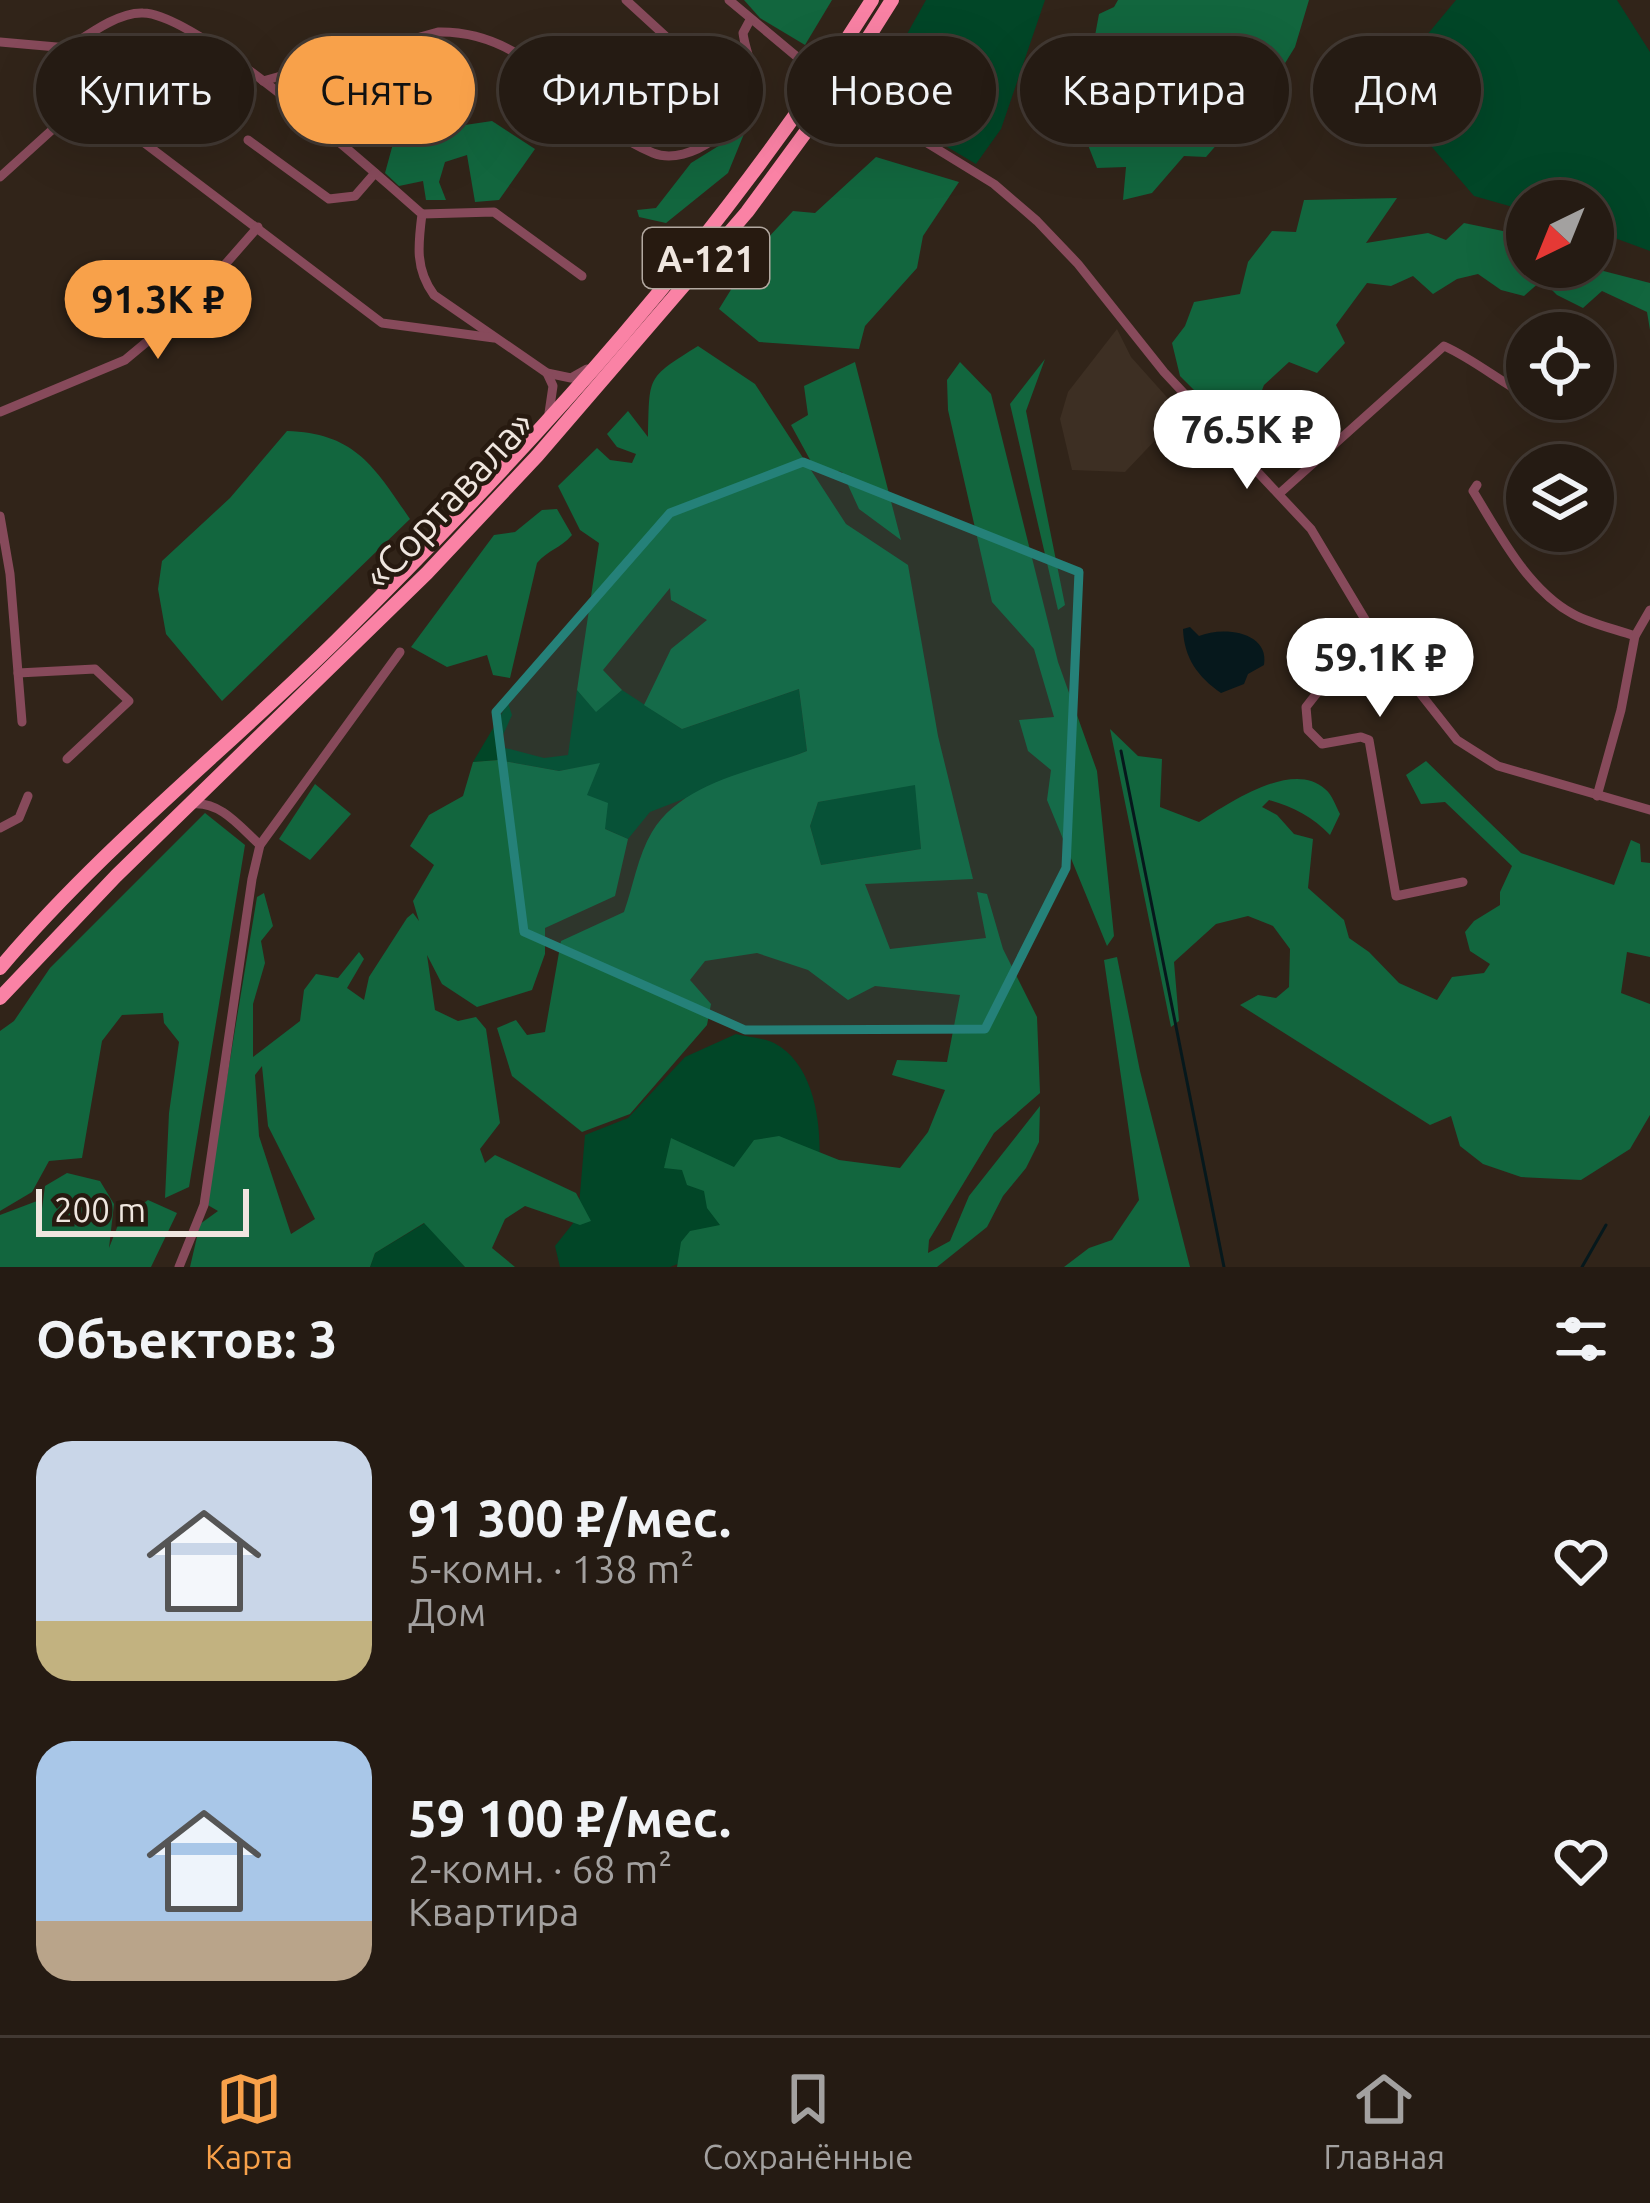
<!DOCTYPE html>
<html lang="ru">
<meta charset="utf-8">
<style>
:root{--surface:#251b13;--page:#2d241c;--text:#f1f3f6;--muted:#a3a1a0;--line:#423933;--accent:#f8a14a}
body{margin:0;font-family:Ubuntu,sans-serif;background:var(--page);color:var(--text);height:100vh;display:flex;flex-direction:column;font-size:45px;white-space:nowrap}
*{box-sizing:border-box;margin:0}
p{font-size:39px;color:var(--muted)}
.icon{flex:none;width:66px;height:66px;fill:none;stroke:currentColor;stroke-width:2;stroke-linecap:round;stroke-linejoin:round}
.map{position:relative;height:1267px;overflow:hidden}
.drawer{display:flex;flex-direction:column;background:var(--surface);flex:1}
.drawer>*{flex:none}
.top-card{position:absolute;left:36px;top:36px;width:1578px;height:108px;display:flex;gap:24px}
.needle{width:78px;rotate:223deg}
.buttons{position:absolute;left:1506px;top:180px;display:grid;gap:24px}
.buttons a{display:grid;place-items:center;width:108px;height:108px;border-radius:50%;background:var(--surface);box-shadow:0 12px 48px #0002,0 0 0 3px var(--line);font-size:60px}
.scale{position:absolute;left:36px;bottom:30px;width:213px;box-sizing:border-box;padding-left:12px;border:6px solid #efe6df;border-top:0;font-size:33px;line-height:42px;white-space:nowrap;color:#efe6df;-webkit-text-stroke:9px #271a10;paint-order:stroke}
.price{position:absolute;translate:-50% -102px;padding:0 27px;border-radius:42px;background:#fff;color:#222;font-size:39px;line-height:78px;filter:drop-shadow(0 3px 6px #0008)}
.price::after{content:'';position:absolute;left:50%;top:72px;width:36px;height:27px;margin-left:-18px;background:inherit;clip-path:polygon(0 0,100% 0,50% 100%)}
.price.current{background:var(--accent);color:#111}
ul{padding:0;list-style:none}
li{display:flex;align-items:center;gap:36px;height:300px;padding:0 36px}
li span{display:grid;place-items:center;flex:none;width:336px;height:240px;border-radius:36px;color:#555}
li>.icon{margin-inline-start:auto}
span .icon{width:144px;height:144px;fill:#fffc;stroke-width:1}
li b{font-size:51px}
h2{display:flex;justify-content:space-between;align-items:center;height:144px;padding:0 36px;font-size:51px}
.pill{padding:0 42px;border-radius:54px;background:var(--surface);box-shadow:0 12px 48px #0002,0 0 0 3px var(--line);font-size:42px;line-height:108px}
.pill.current{background:var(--accent);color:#111}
.dock{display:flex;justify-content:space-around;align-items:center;height:168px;border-top:3px solid var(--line);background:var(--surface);font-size:33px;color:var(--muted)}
.dock a{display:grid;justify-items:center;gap:6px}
.dock .current{color:var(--accent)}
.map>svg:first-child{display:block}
.industrial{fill:#3d2f23}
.green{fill:#014627}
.forest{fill:#12663e;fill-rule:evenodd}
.water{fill:#06181c}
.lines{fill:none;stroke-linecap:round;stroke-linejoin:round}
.stream{stroke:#06181c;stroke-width:3}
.minor{stroke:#874a5b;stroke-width:9}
.highway{stroke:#fa82a5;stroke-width:14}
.marked{fill:#258179;fill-opacity:0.2;stroke:#258179;stroke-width:9;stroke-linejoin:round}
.labels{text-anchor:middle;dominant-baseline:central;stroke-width:9;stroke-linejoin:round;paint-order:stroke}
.shield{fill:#271a10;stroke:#b3a9a1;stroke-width:3}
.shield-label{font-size:36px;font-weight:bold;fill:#efe6df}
.street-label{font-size:39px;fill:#efe6df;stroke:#271a10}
</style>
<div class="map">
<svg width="1650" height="1267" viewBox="0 0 1650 1267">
<rect width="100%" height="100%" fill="#312419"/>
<polygon class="industrial" points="1117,329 1131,357 1181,413 1125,472 1072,470 1060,419 1068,392"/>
<g class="green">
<polygon points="926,0 1045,0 1001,129 976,164 878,106 874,93"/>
<polygon points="1456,0 1617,0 1650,52 1650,251 1593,230 1593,201 1527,201 1527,211 1474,196 1382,89"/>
<polygon points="799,689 807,751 650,812 628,839 605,829 586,795 599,764 559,771 498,760 473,762 508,703 512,715 498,746 544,758 568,755 577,690 596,711 622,690 682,729"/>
<polygon points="916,784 921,849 821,865 810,826 818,802"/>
<path d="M736 1034C747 1037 764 1038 774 1043 815 1064 822 1126 819 1167L689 1267 685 1261 670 1267H560L555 1246 578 1217 585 1135 628 1118 685 1057Z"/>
<polygon points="425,1223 465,1267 370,1267 375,1253"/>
</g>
<g class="forest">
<polygon points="744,0 832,0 805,45 760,18"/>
<polygon points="1118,0 1309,0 1295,47 1279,73 1206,157 1184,156 1152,193 1123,200 1126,167 1097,168 1079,122 1099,14 1114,7"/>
<polygon points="445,117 465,125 492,121 535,149 499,200 475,202 467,155 445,162 439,182 446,200 426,200 423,181 399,186 385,173 394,140"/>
<polygon points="746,129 728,173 666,223 639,217 637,210 656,208 691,163"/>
<polygon points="876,157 959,182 923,236 917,268 865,326 859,349 759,342 719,309 753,254 793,211 815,213"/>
<polygon points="1397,198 1366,243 1428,233 1446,240 1464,223 1527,236 1527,267 1588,267 1650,283 1650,330 1647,312 1602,291 1583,308 1557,295 1542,280 1524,296 1501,290 1478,274 1457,279 1433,294 1413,276 1391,286 1367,283 1336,325 1345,343 1317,373 1289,362 1264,385 1254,411 1232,428 1180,376 1172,343 1185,326 1194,302 1240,294 1248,262 1272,231 1296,232 1304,200"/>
<path d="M698 346 755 384 846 524 908 565 938 736 973 879 865 884 890 949 986 938 977 892 987 894 1003 949 1037 1017 1040 1093 994 1133 929 1240 928 1253 950 1241 969 1196 1040 1106 1039 1142 1026 1168 1003 1196 987 1227 937 1267H677L681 1242 690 1231 720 1225 707 1208 704 1191 687 1185 682 1170 664 1168 671 1138 734 1167 754 1140 779 1136 839 1160 900 1168 928 1132 945 1090 892 1075 897 1060 947 1062 960 995 875 986 848 1000 808 970 757 953 705 961 690 980 711 1004 707 1025 630 1114 582 1132 512 1076 497 1028 516 1020 527 1035 545 1032 561 941 624 912C633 887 638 855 652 832 682 781 756 771 807 751L799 689 682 729 644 705 671 649 707 620 671 600 670 588 603 670 622 690 596 712 577 690 599 543 580 530 558 486 597 448 610 460 632 463 636 454 617 447 607 434 628 411 648 437C650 376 645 379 698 346ZM915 785 921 849 821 865 810 826 818 802Z"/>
<polygon points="1045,359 1026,411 1065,605 1058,610 1010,404"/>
<polygon points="855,362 901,540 859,509 842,472 814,467 791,425 808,415 804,386"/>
<polygon points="960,362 991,394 1058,662 1097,771 1114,936 1107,946 1047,800 1051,770 1028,751 1019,720 1054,717 1034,649 992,602 948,410 947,380"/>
<path d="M287 431C356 433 375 468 410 519L222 701 166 634 158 589 162 561 230 498Z"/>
<path d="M557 509 572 535C561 548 548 550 537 563L510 678 493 675 487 655 447 667 411 647 494 535 515 532 542 510Z"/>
<path d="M1110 729 1138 756 1162 759 1160 807 1199 822C1228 804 1292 759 1325 789 1332 794 1336 807 1340 814L1330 835C1313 817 1293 807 1269 800L1262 807 1277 815 1294 834 1313 839 1308 888 1344 920 1349 938 1369 952 1399 983 1437 1000 1452 977 1484 973 1490 964 1470 951 1465 932 1474 921 1500 905V892L1512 866 1445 802 1421 804 1406 775 1426 761 1521 853 1614 885 1631 840 1640 844 1641 862 1650 863V957L1627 952 1621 993 1650 1004V1115L1630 1149 1581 1180 1521 1177 1483 1164 1460 1146 1451 1116 1430 1125 1240 1005 1258 995 1276 998 1289 987 1290 949 1273 926 1248 916 1216 924 1174 962 1179 1021 1171 1027Z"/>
<path d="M498 760 559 771 600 763 587 795 608 803 605 829 628 839 615 896 545 928V954L532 990 477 1007 442 984 427 955 435 1010 458 1021 476 1017 486 1029 500 1123 480 1149 485 1163 495 1155 576 1193 591 1221 580 1225 525 1206 505 1219 492 1248 515 1267H465L424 1223 375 1253 370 1267H190L200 1224 218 1211 206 1204 257 897 264 893 273 926 261 941 265 963 253 1004V1057L300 1021 304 990 316 974 338 978 359 952 364 959 347 988 364 1000 369 977 407 918 413 913 419 921 413 901 434 865 410 846 429 815 463 796 473 762ZM262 1066 268 1126 315 1219 291 1234 259 1136 255 1075Z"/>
<polygon points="315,784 351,814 310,860 279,839"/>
<polygon points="205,813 245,845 189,1187 165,1198 169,1113 179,1042 164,1023 163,1013 122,1015 102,1041 82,1158 49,1161 32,1192 0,1211 0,1031 14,1021 50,968"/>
<polygon points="1117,957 1140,1071 1190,1267 1064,1267 1089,1248 1112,1240 1139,1200 1104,960"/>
<polygon points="67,1173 100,1181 114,1204 109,1248 120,1220 148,1200 177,1213 151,1267 0,1267 0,1215 37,1201 40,1224 45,1186"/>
</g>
<path class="water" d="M1190 627 1199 636C1222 626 1270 631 1264 665L1248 674 1244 684 1221 693C1198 677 1184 658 1183 629Z"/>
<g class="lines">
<g class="stream">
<polyline points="1121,751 1224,1267"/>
<polyline points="1582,1267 1606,1225"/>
</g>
<g class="minor">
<polyline points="626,0 709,76 719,102 717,137"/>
<polyline points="729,0 802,61 862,103 994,184 1037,221 1078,264 1164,372 1311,529 1375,636 1457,740 1498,766 1650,810"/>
<polyline points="0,42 68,48"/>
<path d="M68 48C88 35 118 12 143 13 199 14 374 172 422 214 418 245 415 269 434 295L547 373 571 378 587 369"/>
<path d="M263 81 438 32C536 30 575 122 653 153 690 168 745 123 752 88 756 70 745 51 743 33L750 20"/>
<polyline points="71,99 89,103 122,126 382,323 494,338"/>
<polyline points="248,140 329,199 355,196 375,173"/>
<polyline points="0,177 53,129 71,99 68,48"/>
<polyline points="422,214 494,212 582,276"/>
<polyline points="547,373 553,386 549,413"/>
<polyline points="1533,399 1558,405 1561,399"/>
<polyline points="0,412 125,360 185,310 258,227"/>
<path d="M1477 485 1473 491C1499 533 1527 589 1573 614 1591 624 1615 629 1635 636"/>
<path d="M1280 493 1444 346C1473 359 1498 380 1527 396"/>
<polyline points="0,516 10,574 22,722"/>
<polyline points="1427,623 1391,658 1353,666 1328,679 1306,707 1308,730 1322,744 1361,737 1369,740 1396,896 1463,882"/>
<polyline points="18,673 95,669 129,701 67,759"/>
<polyline points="1597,796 1621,710 1635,636 1650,610"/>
<path d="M192 804C221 801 240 827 260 845"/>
<polyline points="0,828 19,818 28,796"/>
<polyline points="179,1267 204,1205 252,879 260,845 400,652"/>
</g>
<g class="highway">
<path d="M0 968C101 848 227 749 338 639 535 443 724 236 872 0"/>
<polyline points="0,998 116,876 427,573 537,456 747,212 827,103 892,0"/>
</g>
</g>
<path class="marked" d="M803 462 1079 572 1066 868 985 1029 745 1030 524 932 496 712 670 513Z"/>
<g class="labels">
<rect class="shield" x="643" y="228" width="126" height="60" rx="9"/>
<g class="shield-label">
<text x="706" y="258">А-121</text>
</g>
<g class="street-label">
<text transform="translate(448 499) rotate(-47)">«Сортавала»</text>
</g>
</g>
</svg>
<div class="buttons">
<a><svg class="needle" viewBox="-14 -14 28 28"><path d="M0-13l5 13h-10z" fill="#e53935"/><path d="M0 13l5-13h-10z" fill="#a3a1a0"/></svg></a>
<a><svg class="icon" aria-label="locate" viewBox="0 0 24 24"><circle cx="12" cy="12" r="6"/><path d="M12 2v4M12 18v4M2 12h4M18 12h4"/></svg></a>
<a><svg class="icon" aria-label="layers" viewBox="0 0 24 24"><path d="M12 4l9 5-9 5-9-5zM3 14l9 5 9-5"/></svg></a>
</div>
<div class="scale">200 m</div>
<b class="price current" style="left:158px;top:362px">91.3K ₽</b>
<b class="price" style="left:1247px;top:492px">76.5K ₽</b>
<b class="price" style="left:1380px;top:720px">59.1K ₽</b>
<div class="top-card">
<a class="pill">Купить</a>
<a class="pill current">Снять</a>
<a class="pill">Фильтры</a>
<a class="pill">Новое</a>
<a class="pill">Квартира</a>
<a class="pill">Дом</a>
</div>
</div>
<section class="drawer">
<h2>Объектов: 3<svg class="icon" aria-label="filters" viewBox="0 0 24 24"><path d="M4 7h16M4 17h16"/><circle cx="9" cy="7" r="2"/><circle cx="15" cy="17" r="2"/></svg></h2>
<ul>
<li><span style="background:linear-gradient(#c9d6e8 75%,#c2b280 0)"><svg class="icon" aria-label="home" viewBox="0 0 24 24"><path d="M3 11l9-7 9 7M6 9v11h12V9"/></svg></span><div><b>91 300 ₽/мес.</b><p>5-комн. · 138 m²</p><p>Дом</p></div><svg class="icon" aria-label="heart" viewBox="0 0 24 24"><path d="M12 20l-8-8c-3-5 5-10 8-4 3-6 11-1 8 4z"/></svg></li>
<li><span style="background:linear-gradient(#a9c7e8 75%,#b9a48a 0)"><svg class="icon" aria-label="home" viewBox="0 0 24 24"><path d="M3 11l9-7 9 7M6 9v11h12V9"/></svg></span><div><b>59 100 ₽/мес.</b><p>2-комн. · 68 m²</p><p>Квартира</p></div><svg class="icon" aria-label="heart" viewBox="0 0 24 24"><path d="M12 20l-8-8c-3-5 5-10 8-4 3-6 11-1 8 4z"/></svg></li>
</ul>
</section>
<nav class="dock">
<a class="current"><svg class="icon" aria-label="map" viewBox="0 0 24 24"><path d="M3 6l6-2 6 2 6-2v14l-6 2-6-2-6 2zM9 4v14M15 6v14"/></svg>Карта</a>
<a><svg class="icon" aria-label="saved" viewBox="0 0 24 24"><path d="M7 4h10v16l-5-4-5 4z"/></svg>Сохранённые</a>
<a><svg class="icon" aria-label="home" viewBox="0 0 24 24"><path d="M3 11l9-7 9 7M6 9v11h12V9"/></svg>Главная</a>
</nav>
